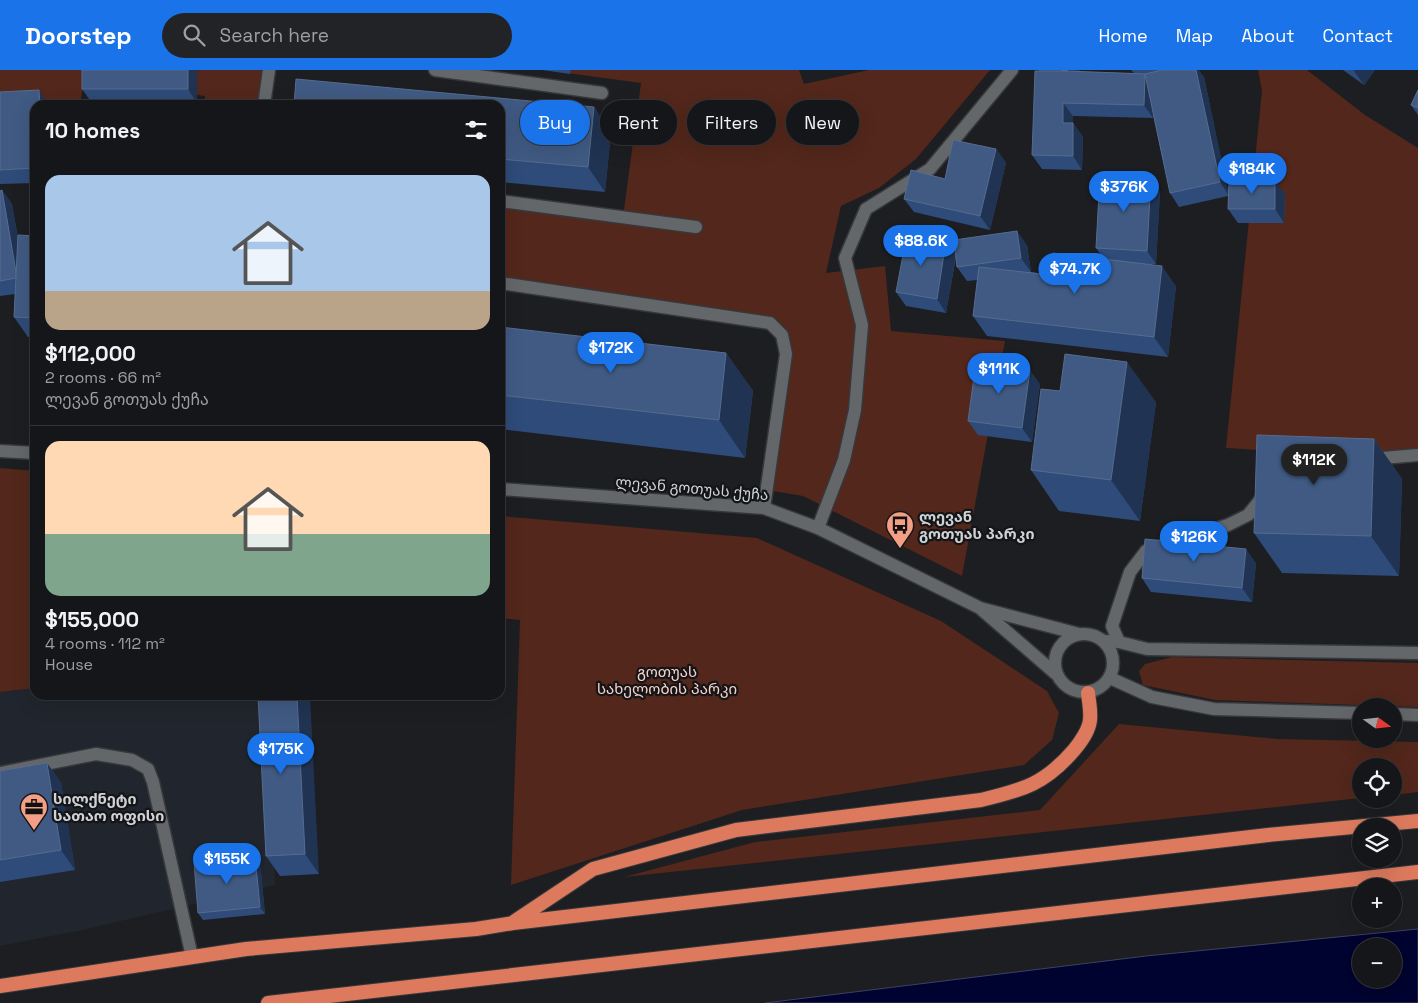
<!DOCTYPE html>
<meta charset="utf-8">
<style>
:root{--surface:#151619;--page:#222326;--text:#f1f3f6;--muted:#9d9fa2;--line:#343538;--accent:#1a73e8}
body{margin:0;font-family:"Space Grotesk","Noto Sans Georgian",sans-serif;background:var(--page);color:var(--text);height:100vh;display:flex;flex-direction:column;font-size:19px;white-space:nowrap}
*{box-sizing:border-box;margin:0}
p{font-size:16px;color:var(--muted)}
.icon{flex:none;width:28px;height:28px;fill:none;stroke:currentColor;stroke-width:2;stroke-linecap:round;stroke-linejoin:round}
.map{position:relative;flex:1;overflow:hidden}
.side{position:absolute;left:30px;top:30px;width:475px;height:600px;display:flex;flex-direction:column;background:var(--surface);border-radius:15px;box-shadow:0 5px 20px #0002,0 0 0 1px var(--line)}
.side>*{flex:none}
.guide{position:absolute;left:520px;top:30px;width:475px;height:45px;display:flex;gap:10px}
.needle{width:32px;rotate:105deg}
.controls{position:absolute;left:1352px;top:628px;display:grid;gap:10px}
.controls a{display:grid;place-items:center;width:50px;height:50px;border-radius:50%;background:var(--surface);box-shadow:0 5px 20px #0002,0 0 0 1px var(--line);font-size:25px}
.price{position:absolute;translate:-50% -42px;padding:0 11px;border-radius:18px;background:var(--accent);color:#fff;font-size:16px;line-height:32px;filter:drop-shadow(0 1px 2px #0008)}
.price::after{content:'';position:absolute;left:50%;top:30px;width:15px;height:11px;margin-left:-8px;background:inherit;clip-path:polygon(0 0,100% 0,50% 100%)}
.price.active{background:#222;color:#fff}
ul{padding:0;list-style:none}
li{display:grid;align-content:center;gap:10px;height:265px;padding:0 15px}
li+li{border-top:1px solid var(--line)}
li span{display:grid;place-items:center;height:155px;border-radius:15px;color:#555}
li>.icon{margin-inline-start:auto}
span .icon{width:90px;height:90px;fill:#fffc;stroke-width:1}
li b{font-size:21px}
h2{display:flex;justify-content:space-between;align-items:center;height:60px;padding:0 15px;font-size:21px}
.pill{padding:0 18px;border-radius:22px;background:var(--surface);box-shadow:0 5px 20px #0002,0 0 0 1px var(--line);font-size:18px;line-height:45px}
.pill.active{background:var(--accent);color:#fff}
header{display:flex;align-items:center;gap:30px;box-sizing:border-box;height:70px;padding:0 25px;background:var(--accent);color:#fff}
header strong{font-size:24px}
nav{display:flex;gap:28px;margin-inline-start:auto;font-size:18px}
.search{width:350px;height:45px;background:var(--page);display:flex;align-items:center;gap:12px;box-sizing:border-box;padding:0 18px;border-radius:28px;color:var(--muted);font-size:19px}
.map>svg:first-child{display:block}
.built{fill:#21262e}
.green{fill:#53271b}
.water{fill:#000330;stroke:#3e4161;fill-rule:evenodd}
.lines{fill:none;stroke-linecap:round;stroke-linejoin:round}
.service-casing{stroke:#37383b;stroke-width:15}
.minor-casing{stroke:#37383b;stroke-width:15}
.tertiary-casing{stroke:#37383b;stroke-width:15}
.trunk-casing{stroke:#37383b;stroke-width:16}
.service{stroke:#64676a;stroke-width:12}
.minor{stroke:#64676a;stroke-width:12}
.tertiary{stroke:#64676a;stroke-width:12}
.trunk{stroke:#dd7a5e;stroke-width:14}
.wall{fill:#2e4b79}
.shaded-wall{fill:#203352}
.building{fill:#405a83;stroke:#566c8f}
.labels{text-anchor:middle;dominant-baseline:central;stroke-width:4.5;stroke-linejoin:round;paint-order:stroke}
.street-label{font-size:15px;fill:#d0d2d4;stroke:#131518}
.poi-label{font-size:15px;font-weight:bold;fill:#d0d2d4;stroke:#131518;text-anchor:start}
.park-label{font-size:15px;fill:#f9d1c5;stroke:#131518}
</style>
<header>
<strong>Doorstep</strong>
<div class="search"><svg class="icon" aria-label="search" viewBox="0 0 24 24"><circle cx="10" cy="10" r="6"/><path d="M15 15l6 6"/></svg>Search here</div>
<nav><a>Home</a><a>Map</a><a>About</a><a>Contact</a></nav>
</header>
<div class="map">
<svg width="1418" height="933" viewBox="0 0 1418 933">
<rect width="100%" height="100%" fill="#1c1e21"/>
<polygon class="built" points="35,618 35,625 265,625 275,815 82,860 0,876 0,622"/>
<g class="green">
<polygon points="0,0 269,0 264,35 204,35 205,26 84,10 80,35 35,35 0,53"/>
<polygon points="567,0 799,0 804,14 869,0 990,0 916,89 879,118 841,136 826,203 885,196 891,261 1005,271 962,506 803,426 767,420 786,284 770,254 500,213 500,131 623,147 641,13 567,3"/>
<polygon points="1258,0 1307,0 1365,45 1418,78 1418,389 1226,378 1262,21"/>
<polygon points="0,398 35,401 35,618 0,622"/>
<polygon points="500,446 757,468 941,551 1047,621 1059,643 1052,670 1024,695 742,740 511,815 520,550 500,548"/>
<polygon points="1172,587 1418,593 1418,637 1215,630 1143,615 1139,601 1145,594"/>
<polygon points="1119,654 1278,669 1418,672 1418,722 1394,725 1394,696 1361,696 1361,728 624,807 755,772 1040,740"/>
</g>
<path class="water" d="M1418 859V933H765L1146 886ZM1361 876H1394V909H1361Z"/>
<g class="lines">
<g class="service-casing">
<g id="service">
<polyline points="435,0 602,23"/>
<polyline points="264,35 269,0"/>
<polyline points="500,131 696,157"/>
<polyline points="866,139 930,99 1012,0"/>
<polyline points="500,213 770,253 782,265 786,284 764,438"/>
<polyline points="1371,389 1418,385"/>
<polyline points="1104,571 1119,572 1147,579 1418,583"/>
<polyline points="1119,572 1112,556 1130,502 1146,481 1228,455 1248,445 1265,424"/>
<polyline points="0,703 96,684 132,690 148,699 153,712 192,887"/>
</g>
</g>
<g class="minor-casing">
<polyline id="minor" points="818,458 844,390 855,340 862,255 845,188 866,139"/>
</g>
<g class="tertiary-casing">
<g id="tertiary">
<polyline points="0,381 35,383"/>
<polyline points="500,419 764,438 818,458 980,538 1079,564"/>
<polyline points="982,540 1056,604"/>
<circle cx="1084" cy="593" r="29"/>
<polyline points="1110,608 1152,627 1214,639 1361,643"/>
<polyline points="1394,644 1418,645"/>
</g>
</g>
<g class="trunk-casing">
<g id="trunk">
<path d="M515 851 593 799 736 760 981 730C1023 720 1045 714 1074 680 1080 673 1089 660 1090 650 1091 641 1089 632 1088 623"/>
<polyline points="0,916 246,879 476,859 513,853 1268,765 1418,751"/>
<polyline points="268,933 1418,802"/>
</g>
</g>
<use href="#service" class="service"/>
<use href="#minor" class="minor"/>
<use href="#tertiary" class="tertiary"/>
<use href="#trunk" class="trunk"/>
</g>
<g class="wall">
<polygon points="197,0 197,33 92,33 82,19"/>
<polygon points="542,0 571,0 570,4"/>
<polygon points="1039,0 1080,0 1080,2 1134,3 1131,0 1196,0 1204,7 1228,122 1285,124 1284,153 1238,153 1228,139 1228,126 1179,137 1170,123 1153,45 1153,48 1073,46 1073,53 1083,67 1082,100 1042,99 1032,85 1039,1"/>
<polygon points="1343,0 1375,0 1364,15"/>
<polygon points="1418,20 1418,45 1411,35"/>
<polygon points="0,22 49,34 49,35 35,35 35,113 0,114"/>
<polygon points="500,35 594,37 611,62 605,122 500,112"/>
<polygon points="996,79 1006,93 990,160 914,142 904,129 945,109"/>
<polygon points="2,120 12,134 18,168 35,166 35,267 28,267 14,247 15,224 0,226 0,121"/>
<polygon points="1160,122 1156,194 1142,194 1176,216 1168,287 987,266 973,246 977,210 967,211 957,197 956,187 946,243 906,236 896,222 946,171 955,184 1027,175 1031,202 1050,205 1104,189 1096,178"/>
<polygon points="500,257 726,283 753,321 745,388 500,359"/>
<polygon points="1040,314 1032,372 978,365 968,351"/>
<polygon points="1060,321 1156,332 1140,451 1059,441 1031,400"/>
<polygon points="1374,369 1402,409 1399,506 1282,503 1254,463"/>
<polygon points="1256,493 1252,532 1151,522 1142,508"/>
<polygon points="258,625 319,804 280,806 266,786"/>
<polygon points="47,693 61,713 75,800 0,812 0,701"/>
<polygon points="260,793 265,844 203,850 198,843"/>
</g>
<g class="shaded-wall">
<polygon points="188,0 197,0 197,33 188,19"/>
<polygon points="1067,0 1080,0 1076,15 1067,1"/>
<polygon points="1196,0 1199,0 1204,7 1229,126 1220,112"/>
<polygon points="1355,0 1375,0 1364,15 1354,1"/>
<polygon points="1145,4 1154,18 1153,48 1144,35"/>
<polygon points="39,20 49,34 49,35 40,35"/>
<polygon points="1063,33 1073,46 1073,67 1063,53"/>
<polygon points="594,37 611,62 605,122 588,97"/>
<polygon points="1073,53 1083,67 1082,100 1073,86"/>
<polygon points="996,79 1006,93 990,160 980,146"/>
<polygon points="1151,108 1160,122 1156,194 1147,181"/>
<polygon points="1275,110 1285,124 1284,153 1275,139"/>
<polygon points="2,120 12,134 27,222 17,208"/>
<polygon points="1017,161 1027,175 1031,202 1021,188"/>
<polygon points="946,171 956,185 946,243 937,229"/>
<polygon points="1162,196 1176,216 1168,287 1154,267"/>
<polygon points="726,283 753,321 745,388 719,350"/>
<polygon points="1127,292 1156,332 1140,451 1111,410"/>
<polygon points="1030,300 1040,314 1032,372 1022,358"/>
<polygon points="1374,369 1402,409 1399,506 1371,466"/>
<polygon points="1246,479 1256,493 1252,532 1242,518"/>
<polygon points="297,625 310,625 319,804 305,784"/>
<polygon points="47,693 61,713 75,800 61,780"/>
<polygon points="255,786 260,793 265,844 260,837"/>
</g>
<g class="building">
<rect x="82" y="0" width="106" height="19"/>
<polygon points="1061,0 1067,0 1067,1 1145,4 1162,0 1196,0 1220,112 1170,123 1145,4 1144,35 1063,33 1063,53 1073,53 1073,86 1032,85 1035,1 1067,1"/>
<polygon points="296,9 594,37 588,97 500,89 500,35 294,35"/>
<polygon points="39,20 40,35 35,35 35,98 0,100 0,22"/>
<polygon points="1418,20 1418,38 1411,35"/>
<polygon points="953,70 996,79 980,146 904,129 911,100 945,109"/>
<polygon points="1100,105 1151,108 1147,181 1096,178"/>
<polygon points="1229,110 1275,110 1275,139 1228,139"/>
<polygon points="2,120 16,202 16,208 0,211 0,121"/>
<polygon points="1017,161 1021,188 957,197 954,170"/>
<polygon points="907,164 946,171 937,229 896,222"/>
<polygon points="18,165 35,166 35,248 14,247"/>
<polygon points="1053,183 1162,196 1154,267 973,246 979,197 1050,205"/>
<polygon points="500,257 726,283 719,350 500,325"/>
<polygon points="1065,284 1127,292 1111,410 1031,400 1041,319 1060,321"/>
<polygon points="976,292 1030,300 1022,358 968,351"/>
<polygon points="1257,365 1374,369 1371,466 1254,463"/>
<polygon points="1145,469 1246,479 1242,518 1142,508"/>
<polygon points="258,625 297,625 305,784 266,786"/>
<polygon points="47,693 61,780 0,790 0,701"/>
<polygon points="255,786 260,837 198,843 194,792"/>
</g>
<defs>
<g id="bus-pin" transform="scale(1.4375)"><path d="M0 17L-7.5 6A9.5 9.5 0 1 1 7.5 6Z" fill="#f39f86" stroke="#131518"/><path d="M-5-6H5V4H4V6H2V4H-2V6H-4V4H-5ZM-3.5-4V0h7V-4ZM-3.5 1.2v1.5H-2V1.2ZM2 1.2v1.5H3.5V1.2Z" fill="#111"/></g>
<g id="office-pin" transform="scale(1.4375)"><path d="M0 17L-7.5 6A9.5 9.5 0 1 1 7.5 6Z" fill="#f39f86" stroke="#131518"/><path d="M-6-3h4V-5.5h4V-3h4V5H-6ZM-1-4.5V-3h2v-1.5ZM-6 0V1H6V0Z" fill="#111"/></g>
</defs>
<g fill-rule="evenodd">
<use href="#bus-pin" x="900" y="455"/>
<use href="#office-pin" x="34" y="737"/>
</g>
<g class="labels">
<g class="street-label">
<text transform="translate(692 418) rotate(5)">ლევან გოთუას ქუჩა</text>
</g>
<g class="poi-label">
<text x="919" y="446">ლევან<tspan x="919" dy="17">გოთუას პარკი</tspan></text>
<text x="53" y="728">სილქნეტი<tspan x="53" dy="17">სათაო ოფისი</tspan></text>
</g>
<g class="park-label">
<text x="667" y="601">გოთუას<tspan x="667" dy="17">სახელობის პარკი</tspan></text>
</g>
</g>
</svg>
<div class="controls">
<a><svg class="needle" viewBox="-14 -14 28 28"><path d="M0-13l5 13h-10z" fill="#e53935"/><path d="M0 13l5-13h-10z" fill="#9d9fa2"/></svg></a>
<a><svg class="icon" aria-label="locate" viewBox="0 0 24 24"><circle cx="12" cy="12" r="6"/><path d="M12 2v4M12 18v4M2 12h4M18 12h4"/></svg></a>
<a><svg class="icon" aria-label="layers" viewBox="0 0 24 24"><path d="M12 4l9 5-9 5-9-5zM3 14l9 5 9-5"/></svg></a>
<a>+</a>
<a>−</a>
</div>
<b class="price" style="left:1252px;top:125px">$184K</b>
<b class="price" style="left:1124px;top:143px">$376K</b>
<b class="price" style="left:921px;top:197px">$88.6K</b>
<b class="price" style="left:1075px;top:225px">$74.7K</b>
<b class="price" style="left:611px;top:304px">$172K</b>
<b class="price" style="left:999px;top:325px">$111K</b>
<b class="price active" style="left:1314px;top:416px">$112K</b>
<b class="price" style="left:1194px;top:493px">$126K</b>
<b class="price" style="left:281px;top:705px">$175K</b>
<b class="price" style="left:227px;top:815px">$155K</b>
<div class="guide">
<a class="pill active">Buy</a>
<a class="pill">Rent</a>
<a class="pill">Filters</a>
<a class="pill">New</a>
</div>
<section class="side">
<h2>10 homes<svg class="icon" aria-label="filters" viewBox="0 0 24 24"><path d="M4 7h16M4 17h16"/><circle cx="9" cy="7" r="2"/><circle cx="15" cy="17" r="2"/></svg></h2>
<ul>
<li><span style="background:linear-gradient(#a9c7e8 75%,#b9a48a 0)"><svg class="icon" aria-label="home" viewBox="0 0 24 24"><path d="M3 11l9-7 9 7M6 9v11h12V9"/></svg></span><div><b>$112,000</b><p>2 rooms · 66 m²</p><p>ლევან გოთუას ქუჩა</p></div></li>
<li><span style="background:linear-gradient(#ffd9b3 60%,#7fa58c 0)"><svg class="icon" aria-label="home" viewBox="0 0 24 24"><path d="M3 11l9-7 9 7M6 9v11h12V9"/></svg></span><div><b>$155,000</b><p>4 rooms · 112 m²</p><p>House</p></div></li>
</ul>
</section>
</div>
